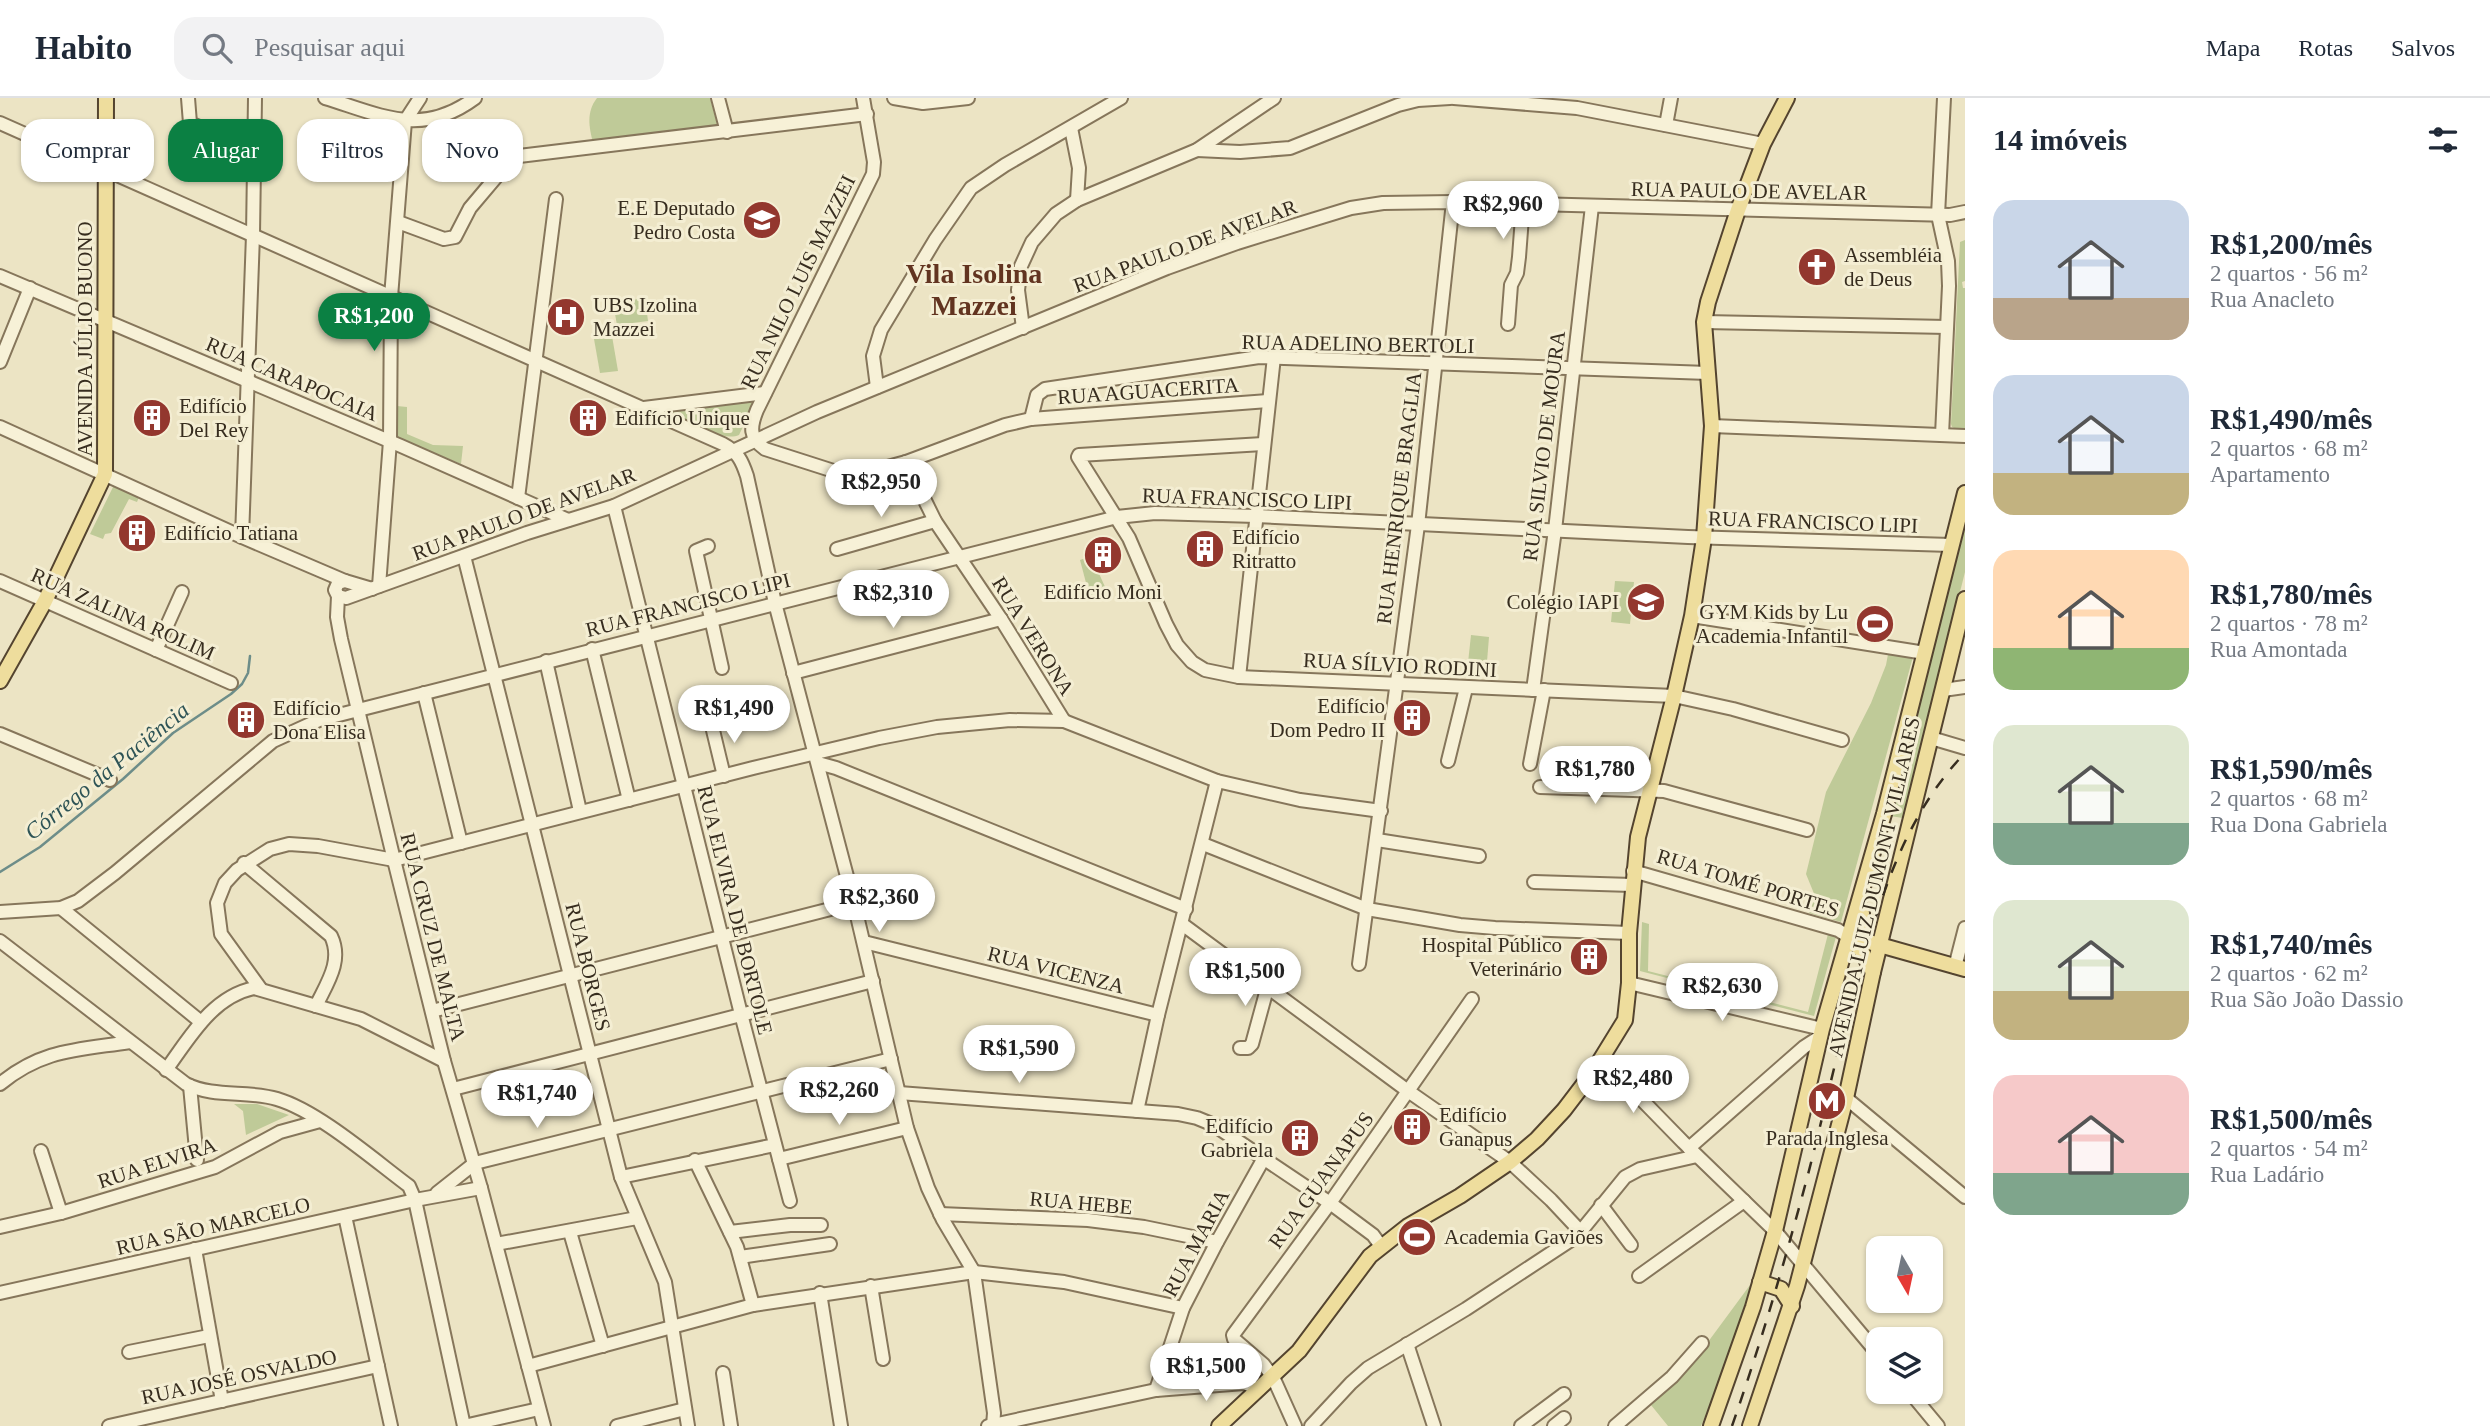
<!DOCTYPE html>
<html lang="pt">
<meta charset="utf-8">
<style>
:root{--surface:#fff;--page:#f2f2f3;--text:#1f2937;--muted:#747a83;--line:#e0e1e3;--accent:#0b8043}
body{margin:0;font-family:"Times New Roman",serif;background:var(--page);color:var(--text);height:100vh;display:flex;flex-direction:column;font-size:26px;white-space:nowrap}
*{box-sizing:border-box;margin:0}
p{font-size:23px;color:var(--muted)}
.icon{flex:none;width:38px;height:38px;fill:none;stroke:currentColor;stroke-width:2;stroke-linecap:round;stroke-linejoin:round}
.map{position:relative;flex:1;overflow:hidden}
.panel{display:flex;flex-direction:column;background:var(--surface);width:525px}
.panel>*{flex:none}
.top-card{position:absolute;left:21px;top:21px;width:665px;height:63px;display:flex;gap:14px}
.needle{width:46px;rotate:171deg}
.buttons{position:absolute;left:1866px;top:1138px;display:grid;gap:14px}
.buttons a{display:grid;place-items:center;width:77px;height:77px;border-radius:14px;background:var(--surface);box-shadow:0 2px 5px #0004;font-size:35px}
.price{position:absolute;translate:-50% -60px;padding:0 16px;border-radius:24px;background:#fff;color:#222;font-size:23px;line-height:46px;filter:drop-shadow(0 2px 4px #0008)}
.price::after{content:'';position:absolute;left:50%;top:42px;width:21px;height:16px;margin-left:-10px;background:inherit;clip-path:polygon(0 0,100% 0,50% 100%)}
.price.selected{background:var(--accent);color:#fff}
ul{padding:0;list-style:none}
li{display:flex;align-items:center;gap:21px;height:175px;padding:0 28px}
li span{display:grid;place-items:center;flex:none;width:196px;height:140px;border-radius:21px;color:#555}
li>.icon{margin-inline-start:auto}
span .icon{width:84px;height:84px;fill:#fffc;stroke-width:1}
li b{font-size:30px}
h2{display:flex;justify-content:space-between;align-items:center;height:84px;padding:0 28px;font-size:30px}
.tag{padding:0 24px;border-radius:21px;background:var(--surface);box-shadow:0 2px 5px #0004;font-size:24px;line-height:63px}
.tag.selected{background:var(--accent);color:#fff}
header{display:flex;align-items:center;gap:42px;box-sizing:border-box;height:98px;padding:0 35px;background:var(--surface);border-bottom:2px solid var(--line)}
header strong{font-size:33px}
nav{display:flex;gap:38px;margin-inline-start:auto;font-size:24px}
.search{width:490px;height:63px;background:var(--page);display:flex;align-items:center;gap:18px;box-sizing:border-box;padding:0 24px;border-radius:21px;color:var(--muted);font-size:26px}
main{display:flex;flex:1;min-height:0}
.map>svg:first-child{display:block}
.green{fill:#bfca98}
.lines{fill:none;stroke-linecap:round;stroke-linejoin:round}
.stream{stroke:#6d8d89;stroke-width:2.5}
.minor-casing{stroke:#86765b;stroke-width:16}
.major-casing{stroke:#54442f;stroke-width:18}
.minor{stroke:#f7f1d7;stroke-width:12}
.major{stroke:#eedd9d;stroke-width:14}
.rail{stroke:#372d1f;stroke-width:2.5;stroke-dasharray:12 12;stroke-linecap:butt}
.labels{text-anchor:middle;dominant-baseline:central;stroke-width:6;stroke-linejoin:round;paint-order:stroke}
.street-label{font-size:21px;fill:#372d1f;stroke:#f4eed3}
.poi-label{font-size:21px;fill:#372d1f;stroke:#f4eed3;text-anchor:start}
.water-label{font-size:23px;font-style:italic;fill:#2e5456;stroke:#f4eed3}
.district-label{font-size:28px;font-weight:bold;fill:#623420;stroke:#f4eed3}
</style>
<header>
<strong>Habito</strong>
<div class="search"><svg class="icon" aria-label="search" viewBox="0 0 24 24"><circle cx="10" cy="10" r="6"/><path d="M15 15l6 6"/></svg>Pesquisar aqui</div>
<nav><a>Mapa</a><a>Rotas</a><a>Salvos</a></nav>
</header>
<main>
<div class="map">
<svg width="1965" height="1328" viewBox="0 0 1965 1328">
<rect width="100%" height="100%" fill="#ece4c4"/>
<g class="green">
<path d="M597 0H710L718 30 593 45C589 29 586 14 597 0Z"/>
<polygon points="1965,142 1965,183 1962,184 1963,190 1965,190 1965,331 1956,331 1952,329 1951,326 1960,144"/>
<polygon points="645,200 648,223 617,227 613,205"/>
<polygon points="612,238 618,273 600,275 594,241"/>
<path d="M758 298 739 337C720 345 681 319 663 310Z"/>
<polygon points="397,308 407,309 407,336 433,347 463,348 461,366 396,339"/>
<polygon points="114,387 139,399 137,404 129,401 111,435 105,436 103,441 90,436"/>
<polygon points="1965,420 1965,474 1903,720 1890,718"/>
<polygon points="1091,458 1106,491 1090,500 1080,462"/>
<polygon points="1615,483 1634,484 1630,526 1611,524"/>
<polygon points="1471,537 1489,539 1486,576 1467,574"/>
<polygon points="1889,551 1914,555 1841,824 1809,815 1815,798 1806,776 1826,694 1871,605 1886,567"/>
<polygon points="1642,824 1649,826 1648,873 1808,914 1828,836 1836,839 1814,918 1640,873"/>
<polygon points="234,1006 257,1006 289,1017 246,1037 243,1013"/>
<polygon points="1753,1183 1718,1288 1701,1328 1668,1328 1651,1307 1705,1248"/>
</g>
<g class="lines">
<polyline class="stream" points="0,774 40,749 123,681 173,635 231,596 242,586 248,575 250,558"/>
<g class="minor-casing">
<g id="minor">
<polyline points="188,0 190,25 254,52"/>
<path d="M325 0C381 17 421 40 475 0"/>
<polyline points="718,0 727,34"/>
<path d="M863 0 874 64 873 76 757 312C750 329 749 340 765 351L843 376 858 377 906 364 1005 327 1031 321 1268 303"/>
<polyline points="894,0 923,5 968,0"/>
<polyline points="1454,0 1577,10 1763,46"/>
<path d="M0 25 723 346C738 354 742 363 747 378L775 505 854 805 907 1030 928 1090 943 1122 974 1174 994 1315 993 1328"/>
<polyline points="1666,27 1671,0"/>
<polyline points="1071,30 1079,70 1077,102"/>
<polyline points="1197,52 1240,54 1290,50 1398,7 1418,2 1450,0"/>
<polyline points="398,124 444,141 455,139 470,110 508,65 519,58 867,16"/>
<polyline points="0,178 401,348 568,422"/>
<polyline points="1704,224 1947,229"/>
<polyline points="1508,226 1511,187 1517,175 1519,159 1523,106"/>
<polyline points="1023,230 1018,192 1021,168 1032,144 1056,116 1077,102 1197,52 1274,0"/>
<polyline points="0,264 30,190"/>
<polyline points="877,289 873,258 881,232 935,142 971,90 1005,67 1121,0"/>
<polyline points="644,310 765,295"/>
<polyline points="1031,321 1037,297 1045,291 1259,259 1708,275"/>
<polyline points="1712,328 1965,338"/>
<polyline points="0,329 242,439 345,483"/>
<polyline points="1942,337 1949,188 1948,163 1938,117 1944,0"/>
<polyline points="1263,346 1079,357 1078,359 1129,440 1166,526 1177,547 1192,564 1205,572 1239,579 1674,598 1733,611 1842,642"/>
<polyline points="906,364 935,423 1001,521 1064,623"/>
<polyline points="518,400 556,101"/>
<polyline points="614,408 741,916 790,1103"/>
<polyline points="242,439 253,137 255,0"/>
<polyline points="708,448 696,453 722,570"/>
<polyline points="837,451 935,423"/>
<polyline points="464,458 621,1079 665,1184 688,1328"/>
<polyline points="0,483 231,585"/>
<polyline points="379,488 390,343 391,199 405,23 420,0"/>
<polyline points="372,491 345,483 338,485 335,492 338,498 337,519 341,541 394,762 444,963 481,1090 544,1328"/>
<polyline points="338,498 346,500 527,435 614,408 817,314 1167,170 1237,145 1351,110 1383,105 1453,104 1950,117 1965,114"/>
<polyline points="1692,518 1925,555"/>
<polyline points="592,551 629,702"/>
<polyline points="156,552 182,494"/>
<polyline points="546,563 580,713"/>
<polyline points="793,575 1001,521"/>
<polyline points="1239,579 1274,259"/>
<polyline points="1533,592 1555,432 1592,108"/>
<polyline points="1943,592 1965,589"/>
<polyline points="424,595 461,745"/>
<polyline points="711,624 724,678"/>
<polyline points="0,636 110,682"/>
<polyline points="1931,640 1965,650"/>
<polyline points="1448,663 1466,590"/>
<polyline points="818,665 836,670 1186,811"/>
<polyline points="1530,666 1544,592"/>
<polyline points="1540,689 1664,693 1807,732"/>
<polyline points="1377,742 1479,758"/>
<polyline points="1203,746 1367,811 1460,827 1495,830 1629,835"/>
<path d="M244 765 331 838C343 863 327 885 316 908"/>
<polyline points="1633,773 1838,832 1849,839"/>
<polyline points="1534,784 1632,787"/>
<polyline points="61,810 201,924"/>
<polyline points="0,814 61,810 78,803 115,775 273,643 319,622 1117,419 1155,415 1256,418 1688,439 1951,447"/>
<polyline points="1182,826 1408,993 1510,1064 1551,1102 1581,1134"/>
<path d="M0 843 186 986C214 1000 248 992 277 1001 318 1013 374 1062 409 1088L415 1102 464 1328"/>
<polyline points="864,844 1158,917"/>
<polyline points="1359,866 1418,427 1453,104"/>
<polyline points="1955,869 1965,830"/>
<polyline points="1629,885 1822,931"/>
<polyline points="260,890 221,836 217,805 225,785 237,772 270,751 289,746 318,748 394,762 753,670 879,640 937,629 1010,622 1064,623 1217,683 1300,702 1381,713"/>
<polyline points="432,913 854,805"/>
<polyline points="1240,950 1248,950 1252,946 1267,891"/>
<polyline points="1602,961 1683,1044 1775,1133 1878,1256"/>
<path d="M166 972C190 939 212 899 254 890L361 921 444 963"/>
<path d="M0 986C42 951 78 952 130 944"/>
<polyline points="190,988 197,1062"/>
<polyline points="453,991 873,883"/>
<polyline points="899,995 1178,1016 1197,1020 1214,1027 1330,1105 1373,1137 1381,1148"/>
<polyline points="1846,1000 1965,1099"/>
<polyline points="1137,1013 1158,917 1217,683"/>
<polyline points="1689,1050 1804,949 1821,938"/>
<polyline points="41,1053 61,1115"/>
<polyline points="779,1061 907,1030"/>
<polyline points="695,1062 737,1149 753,1207"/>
<polyline points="621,1079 775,1047"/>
<polyline points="437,1095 475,1065 891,961"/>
<polyline points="1601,1107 1631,1147"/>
<polyline points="940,1116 1088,1122 1144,1129 1217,1144"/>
<polyline points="345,1118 391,1328"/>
<polyline points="0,1129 61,1115 215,1069 280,1034 320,1023"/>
<polyline points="570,1134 603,1248"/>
<polyline points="730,1134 790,1127 821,1127"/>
<polyline points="496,1146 637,1120"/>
<polyline points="195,1151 222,1303"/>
<polyline points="740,1159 830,1146"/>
<polyline points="1639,1178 1744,1103"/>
<polyline points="871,1188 883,1261"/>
<polyline points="0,1195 415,1102 481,1090"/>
<polyline points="820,1195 841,1328"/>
<polyline points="1407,1246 1434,1328"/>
<polyline points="129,1254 209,1238"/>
<polyline points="528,1268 753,1207 974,1174 1064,1184 1183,1210"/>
<polyline points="723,1275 731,1328"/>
<polyline points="1156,1292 1183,1210 1217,1144 1264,1060"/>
<polyline points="1909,1293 1938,1328"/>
<polyline points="109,1328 378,1268"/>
<polyline points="464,1328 539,1311"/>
<polyline points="617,1328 685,1311"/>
<polyline points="988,1328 1156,1292 1244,1285 1259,1291"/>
<polyline points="1295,1328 1273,1279 1263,1266 1234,1241 1233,1237 1330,1105 1472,901"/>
<polyline points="1311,1328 1351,1285 1368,1270 1466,1211 1577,1138 1625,1079 1640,1071 1697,1058"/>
<polyline points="1521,1328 1564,1296"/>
<polyline points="1554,1328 1564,1320"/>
<polyline points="1615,1328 1672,1279 1702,1245"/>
</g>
</g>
<g class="major-casing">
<g id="major">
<polyline points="0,583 45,503 105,376 106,0"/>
<path d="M1862 815C1860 826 1860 837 1869 844L1965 871"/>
<polyline points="1849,839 1861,852 1873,874"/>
<polyline points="1760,1184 1781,1191 1792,1208"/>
<polyline points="1219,1328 1299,1253 1370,1158 1408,1128 1460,1098 1510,1064 1537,1041 1564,1012 1593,974 1625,922 1629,885 1629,835 1638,739 1674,598 1692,518 1704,440 1712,328 1704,224 1708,204 1738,112 1763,46 1787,0"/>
<polyline points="1711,1328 1753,1209 1775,1133 1822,931 1884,716 1965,395"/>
<polyline points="1750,1328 1797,1188 1846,1000 1873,874 1965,501"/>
</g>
</g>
<use href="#minor" class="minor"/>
<use href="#major" class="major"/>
<path class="rail" d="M1732 1328C1760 1248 1784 1166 1806 1084 1825 1012 1840 939 1861 868 1883 791 1908 714 1965 655"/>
</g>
<defs>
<g id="school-disc" transform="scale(2.0125)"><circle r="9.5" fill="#93372e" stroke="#f4eed3"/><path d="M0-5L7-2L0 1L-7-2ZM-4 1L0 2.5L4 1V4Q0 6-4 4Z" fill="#fff"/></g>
<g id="church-disc" transform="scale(2.0125)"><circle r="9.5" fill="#93372e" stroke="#f4eed3"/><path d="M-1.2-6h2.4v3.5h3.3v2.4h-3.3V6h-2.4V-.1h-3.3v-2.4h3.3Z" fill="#fff"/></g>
<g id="hospital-disc" transform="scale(2.0125)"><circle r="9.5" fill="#93372e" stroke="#f4eed3"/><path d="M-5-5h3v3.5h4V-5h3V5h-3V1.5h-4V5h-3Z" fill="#fff"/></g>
<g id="building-disc" transform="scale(2.0125)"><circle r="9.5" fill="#93372e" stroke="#f4eed3"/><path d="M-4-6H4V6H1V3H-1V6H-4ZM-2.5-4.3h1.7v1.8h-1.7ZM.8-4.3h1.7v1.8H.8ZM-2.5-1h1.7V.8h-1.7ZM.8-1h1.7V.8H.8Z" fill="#fff"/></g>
<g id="stadium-disc" transform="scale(2.0125)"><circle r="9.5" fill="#93372e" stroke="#f4eed3"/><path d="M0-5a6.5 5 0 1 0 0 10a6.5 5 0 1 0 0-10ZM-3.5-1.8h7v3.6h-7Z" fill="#fff"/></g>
<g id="metro-disc" transform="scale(2.0125)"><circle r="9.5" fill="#93372e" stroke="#f4eed3"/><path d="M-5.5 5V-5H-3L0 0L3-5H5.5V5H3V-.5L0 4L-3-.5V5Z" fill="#fff"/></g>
</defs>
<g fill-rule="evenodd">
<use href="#school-disc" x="762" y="122"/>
<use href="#church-disc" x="1817" y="169"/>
<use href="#hospital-disc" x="566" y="219"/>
<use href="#building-disc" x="152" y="320"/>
<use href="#building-disc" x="588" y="320"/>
<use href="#building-disc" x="137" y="435"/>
<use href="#building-disc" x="1205" y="451"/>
<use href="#building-disc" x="1103" y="457"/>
<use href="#school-disc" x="1646" y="504"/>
<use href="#stadium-disc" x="1875" y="526"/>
<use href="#building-disc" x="1412" y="620"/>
<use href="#building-disc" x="246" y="622"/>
<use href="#building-disc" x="1589" y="859"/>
<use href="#metro-disc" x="1827" y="1003"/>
<use href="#building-disc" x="1412" y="1029"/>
<use href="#building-disc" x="1300" y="1040"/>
<use href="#stadium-disc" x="1417" y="1139"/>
</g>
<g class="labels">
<g class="street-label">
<text transform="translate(1749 93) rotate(1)">RUA PAULO DE AVELAR</text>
<text transform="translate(1185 148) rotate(-20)">RUA PAULO DE AVELAR</text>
<text transform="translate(798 184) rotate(-64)">RUA NILO LUIS MAZZEI</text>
<text transform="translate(85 241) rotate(-90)">AVENIDA JÚLIO BUONO</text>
<text transform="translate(1358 246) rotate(1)">RUA ADELINO BERTOLI</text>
<text transform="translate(292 281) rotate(23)">RUA CARAPOCAIA</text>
<text transform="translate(1148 293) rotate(-4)">RUA AGUACERITA</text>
<text transform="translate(1544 348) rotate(-83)">RUA SILVIO DE MOURA</text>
<text transform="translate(1399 400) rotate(-83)">RUA HENRIQUE BRAGLIA</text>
<text transform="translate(1247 401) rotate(2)">RUA FRANCISCO LIPI</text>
<text transform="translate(524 416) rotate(-20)">RUA PAULO DE AVELAR</text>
<text transform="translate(1813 424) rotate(2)">RUA FRANCISCO LIPI</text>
<text transform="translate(688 507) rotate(-14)">RUA FRANCISCO LIPI</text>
<text transform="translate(123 516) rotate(24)">RUA ZALINA ROLIM</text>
<text transform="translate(1033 538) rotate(58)">RUA VERONA</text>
<text transform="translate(1400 567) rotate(3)">RUA SÍLVIO RODINI</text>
<text transform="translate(1748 785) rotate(17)">RUA TOMÉ PORTES</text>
<text transform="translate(1874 789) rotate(-77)">AVENIDA LUIZ DUMONT VILLARES</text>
<text transform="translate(735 812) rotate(76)">RUA ELVIRA DE BORTOLE</text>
<text transform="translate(433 839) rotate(76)">RUA CRUZ DE MALTA</text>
<text transform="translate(588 869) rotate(76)">RUA BORGES</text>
<text transform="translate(1056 872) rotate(14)">RUA VICENZA</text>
<text transform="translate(157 1065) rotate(-18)">RUA ELVIRA</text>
<text transform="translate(1321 1082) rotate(-54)">RUA GUANAPUS</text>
<text transform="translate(1081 1105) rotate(5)">RUA HEBE</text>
<text transform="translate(213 1128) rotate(-13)">RUA SÃO MARCELO</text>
<text transform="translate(1196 1145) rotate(-62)">RUA MARIA</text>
<text transform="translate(239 1279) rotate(-12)">RUA JOSÉ OSVALDO</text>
</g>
<g class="poi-label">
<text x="735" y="110" text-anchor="end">E.E Deputado<tspan x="735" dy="24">Pedro Costa</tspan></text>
<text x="1844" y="157">Assembléia<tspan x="1844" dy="24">de Deus</tspan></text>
<text x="593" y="207">UBS Izolina<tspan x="593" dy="24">Mazzei</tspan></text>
<text x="179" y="308">Edifício<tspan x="179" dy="24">Del Rey</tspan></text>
<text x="615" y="320">Edifício Unique</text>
<text x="164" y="435">Edifício Tatiana</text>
<text x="1232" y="439">Edifício<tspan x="1232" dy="24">Ritratto</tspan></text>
<text x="1103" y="494" text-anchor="middle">Edifício Moni</text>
<text x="1619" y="504" text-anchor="end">Colégio IAPI</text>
<text x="1848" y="514" text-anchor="end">GYM Kids by Lu<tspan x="1848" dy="24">Academia Infantil</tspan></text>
<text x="1385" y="608" text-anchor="end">Edifício<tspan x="1385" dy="24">Dom Pedro II</tspan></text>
<text x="273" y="610">Edifício<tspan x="273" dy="24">Dona Elisa</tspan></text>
<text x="1562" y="847" text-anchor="end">Hospital Público<tspan x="1562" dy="24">Veterinário</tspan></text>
<text x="1439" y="1017">Edifício<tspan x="1439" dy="24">Ganapus</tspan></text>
<text x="1273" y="1028" text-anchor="end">Edifício<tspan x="1273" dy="24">Gabriela</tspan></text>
<text x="1827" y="1040" text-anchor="middle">Parada Inglesa</text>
<text x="1444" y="1139">Academia Gaviões</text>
</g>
<g class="water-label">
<text transform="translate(107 673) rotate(-39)">Córrego da Paciência</text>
</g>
<g class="district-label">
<text x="974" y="175">Vila Isolina<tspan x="974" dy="32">Mazzei</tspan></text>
</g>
</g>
</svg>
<div class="buttons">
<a><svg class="needle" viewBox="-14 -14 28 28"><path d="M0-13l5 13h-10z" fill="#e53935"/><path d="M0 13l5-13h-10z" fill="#747a83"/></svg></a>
<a><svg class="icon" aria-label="layers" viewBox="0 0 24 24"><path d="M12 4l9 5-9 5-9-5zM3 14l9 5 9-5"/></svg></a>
</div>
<b class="price" style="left:1503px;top:143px">R$2,960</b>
<b class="price selected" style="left:374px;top:255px">R$1,200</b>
<b class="price" style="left:881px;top:421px">R$2,950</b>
<b class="price" style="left:893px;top:532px">R$2,310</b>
<b class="price" style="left:734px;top:647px">R$1,490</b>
<b class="price" style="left:1595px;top:708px">R$1,780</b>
<b class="price" style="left:879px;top:836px">R$2,360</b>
<b class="price" style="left:1245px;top:910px">R$1,500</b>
<b class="price" style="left:1722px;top:925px">R$2,630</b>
<b class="price" style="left:1019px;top:987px">R$1,590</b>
<b class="price" style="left:1633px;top:1017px">R$2,480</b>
<b class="price" style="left:839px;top:1029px">R$2,260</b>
<b class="price" style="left:537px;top:1032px">R$1,740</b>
<b class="price" style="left:1206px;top:1305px">R$1,500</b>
<div class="top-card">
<a class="tag">Comprar</a>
<a class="tag selected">Alugar</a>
<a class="tag">Filtros</a>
<a class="tag">Novo</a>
</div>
</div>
<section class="panel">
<h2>14 imóveis<svg class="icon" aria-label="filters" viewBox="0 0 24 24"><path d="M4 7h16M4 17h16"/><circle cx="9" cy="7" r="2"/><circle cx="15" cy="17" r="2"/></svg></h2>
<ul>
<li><span style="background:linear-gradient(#c9d6e8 70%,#b9a48a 0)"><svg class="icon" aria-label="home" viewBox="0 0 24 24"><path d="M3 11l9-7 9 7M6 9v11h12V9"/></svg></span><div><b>R$1,200/mês</b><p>2 quartos · 56 m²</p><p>Rua Anacleto</p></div></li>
<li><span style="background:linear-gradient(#c9d6e8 70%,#c2b280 0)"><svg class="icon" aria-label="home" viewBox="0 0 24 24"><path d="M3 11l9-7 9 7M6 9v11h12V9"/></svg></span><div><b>R$1,490/mês</b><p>2 quartos · 68 m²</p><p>Apartamento</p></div></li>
<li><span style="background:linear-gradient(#ffd9b3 70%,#8fb573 0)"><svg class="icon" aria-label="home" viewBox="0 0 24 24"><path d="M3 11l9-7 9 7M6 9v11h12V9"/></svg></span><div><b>R$1,780/mês</b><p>2 quartos · 78 m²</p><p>Rua Amontada</p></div></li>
<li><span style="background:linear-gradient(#dfe7d0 70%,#7fa58c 0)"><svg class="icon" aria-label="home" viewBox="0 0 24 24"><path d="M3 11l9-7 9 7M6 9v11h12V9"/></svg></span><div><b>R$1,590/mês</b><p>2 quartos · 68 m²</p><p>Rua Dona Gabriela</p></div></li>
<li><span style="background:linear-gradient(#dfe7d0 65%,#c2b280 0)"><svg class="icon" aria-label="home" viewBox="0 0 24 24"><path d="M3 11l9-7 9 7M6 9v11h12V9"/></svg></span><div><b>R$1,740/mês</b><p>2 quartos · 62 m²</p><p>Rua São João Dassio</p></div></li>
<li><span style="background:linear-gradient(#f6c9c9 70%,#7fa58c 0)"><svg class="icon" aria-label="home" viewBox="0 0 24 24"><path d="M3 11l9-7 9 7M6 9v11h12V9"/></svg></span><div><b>R$1,500/mês</b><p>2 quartos · 54 m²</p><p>Rua Ladário</p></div></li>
</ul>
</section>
</main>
